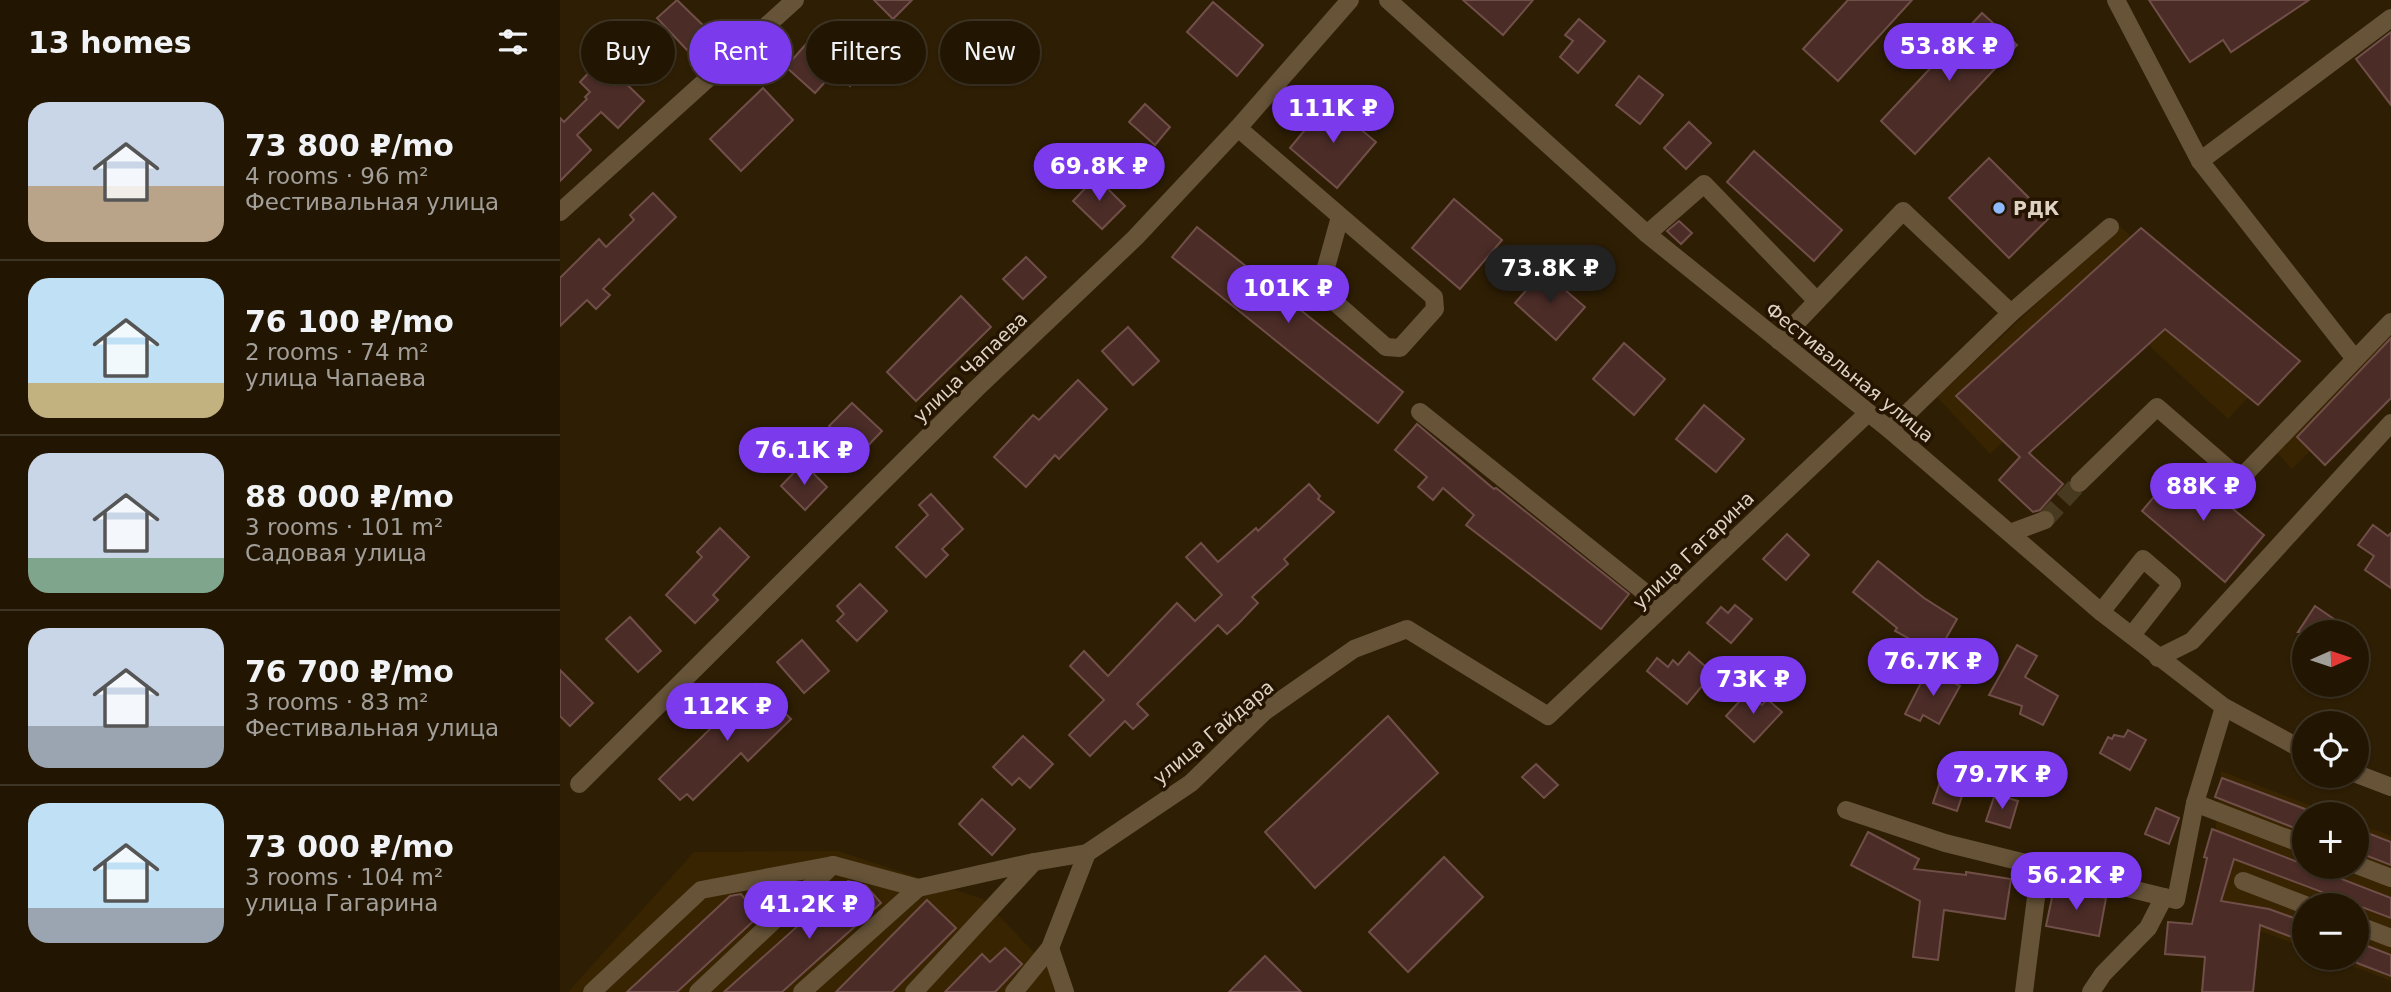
<!DOCTYPE html>
<meta charset="utf-8">
<style>
:root{--surface:#221603;--page:#2e2312;--text:#f1f3f6;--muted:#a29f9a;--line:#3f3525;--accent:#7c3aed}
body{margin:0;font-family:"DejaVu Sans",sans-serif;background:var(--page);color:var(--text);height:100vh;display:flex;flex-direction:column;font-size:26px;white-space:nowrap}
*{box-sizing:border-box;margin:0}
p{font-size:23px;color:var(--muted)}
.icon{flex:none;width:38px;height:38px;fill:none;stroke:currentColor;stroke-width:2;stroke-linecap:round;stroke-linejoin:round}
.map{position:relative;flex:1;overflow:hidden}
.side{display:flex;flex-direction:column;background:var(--surface);width:560px}
.side>*{flex:none}
.top-card{position:absolute;left:21px;top:21px;width:665px;height:63px;display:flex;gap:14px}
.needle{width:46px;rotate:87deg}
.buttons{position:absolute;left:1732px;top:620px;display:grid;gap:14px}
.buttons a{display:grid;place-items:center;width:77px;height:77px;border-radius:50%;background:var(--surface);box-shadow:0 2px 5px #0004,0 0 0 2px var(--line);font-size:35px}
.price{position:absolute;translate:-50% -60px;padding:0 16px;border-radius:24px;background:var(--accent);color:#fff;font-size:23px;line-height:46px;filter:drop-shadow(0 2px 4px #0008)}
.price::after{content:'';position:absolute;left:50%;top:42px;width:21px;height:16px;margin-left:-10px;background:inherit;clip-path:polygon(0 0,100% 0,50% 100%)}
.price.selected{background:#222;color:#fff}
ul{padding:0;list-style:none}
li{display:flex;align-items:center;gap:21px;height:175px;padding:0 28px}
li+li{border-top:2px solid var(--line)}
li span{display:grid;place-items:center;flex:none;width:196px;height:140px;border-radius:21px;color:#555}
li>.icon{margin-inline-start:auto}
span .icon{width:84px;height:84px;fill:#fffc;stroke-width:1}
li b{font-size:30px}
h2{display:flex;justify-content:space-between;align-items:center;height:84px;padding:0 28px;font-size:30px}
.tag{padding:0 24px;border-radius:32px;background:var(--surface);box-shadow:0 2px 5px #0004,0 0 0 2px var(--line);font-size:24px;line-height:63px}
.tag.selected{background:var(--accent);color:#fff}
main{display:flex;flex:1;min-height:0}
.map>svg:first-child{display:block}
.built{fill:#382401}
.building{fill:#4b2c27;stroke:#714f49;stroke-width:2}
.lines{fill:none;stroke-linecap:round;stroke-linejoin:round}
.minor-tunnel{stroke:#483921;stroke-width:18;stroke-dasharray:18 9;stroke-linecap:butt}
.minor{stroke:#665338;stroke-width:18}
.poi-dot{fill:#8eb9fd;stroke:#241400;stroke-width:2.5}
.labels{text-anchor:middle;dominant-baseline:central;stroke-width:7;stroke-linejoin:round;paint-order:stroke}
.poi-label{font-size:19px;font-weight:bold;fill:#ddd2c3;stroke:#241400;text-anchor:start}
.street-label{font-size:19px;fill:#ddd2c3;stroke:#241400}
</style>
<main>
<section class="side">
<h2>13 homes<svg class="icon" aria-label="filters" viewBox="0 0 24 24"><path d="M4 7h16M4 17h16"/><circle cx="9" cy="7" r="2"/><circle cx="15" cy="17" r="2"/></svg></h2>
<ul>
<li><span style="background:linear-gradient(#c9d6e8 60%,#b9a48a 0)"><svg class="icon" aria-label="home" viewBox="0 0 24 24"><path d="M3 11l9-7 9 7M6 9v11h12V9"/></svg></span><div><b>73 800 ₽/mo</b><p>4 rooms · 96 m²</p><p>Фестивальная улица</p></div></li>
<li><span style="background:linear-gradient(#bfe0f5 75%,#c2b280 0)"><svg class="icon" aria-label="home" viewBox="0 0 24 24"><path d="M3 11l9-7 9 7M6 9v11h12V9"/></svg></span><div><b>76 100 ₽/mo</b><p>2 rooms · 74 m²</p><p>улица Чапаева</p></div></li>
<li><span style="background:linear-gradient(#c9d6e8 75%,#7fa58c 0)"><svg class="icon" aria-label="home" viewBox="0 0 24 24"><path d="M3 11l9-7 9 7M6 9v11h12V9"/></svg></span><div><b>88 000 ₽/mo</b><p>3 rooms · 101 m²</p><p>Садовая улица</p></div></li>
<li><span style="background:linear-gradient(#c9d6e8 70%,#9aa5b1 0)"><svg class="icon" aria-label="home" viewBox="0 0 24 24"><path d="M3 11l9-7 9 7M6 9v11h12V9"/></svg></span><div><b>76 700 ₽/mo</b><p>3 rooms · 83 m²</p><p>Фестивальная улица</p></div></li>
<li><span style="background:linear-gradient(#bfe0f5 75%,#9aa5b1 0)"><svg class="icon" aria-label="home" viewBox="0 0 24 24"><path d="M3 11l9-7 9 7M6 9v11h12V9"/></svg></span><div><b>73 000 ₽/mo</b><p>3 rooms · 104 m²</p><p>улица Гагарина</p></div></li>
</ul>
</section>
<div class="map">
<svg width="1831" height="992" viewBox="0 0 1831 992">
<rect width="100%" height="100%" fill="#2e1e04"/>
<g class="built">
<polygon points="1560,226 1714,370 1668,419 1568,326 1430,454 1377,397"/>
<polygon points="1831,320 1831,371 1732,469 1706,441"/>
<polygon points="1661,771 1773,814 1745,814 1745,866 1797,866 1797,823 1831,836 1831,981 1769,957 1797,957 1797,905 1745,905 1745,948 1648,911"/>
<polygon points="278,851 423,899 512,992 8,992 134,852"/>
</g>
<g class="building">
<polygon points="117,0 148,30 127,50 97,18"/>
<polygon points="314,0 352,0 333,19"/>
<polygon points="903,0 973,0 943,35"/>
<polygon points="1288,0 1352,0 1278,81 1243,49"/>
<polygon points="1589,0 1749,0 1671,52 1663,40 1630,62"/>
<polygon points="653,2 703,45 677,76 627,32"/>
<polygon points="1422,13 1457,45 1355,154 1321,121"/>
<polygon points="1019,19 1045,41 1018,73 1000,57 1013,41 1005,35"/>
<polygon points="1831,32 1831,105 1796,59"/>
<polygon points="247,43 260,54 269,43 302,73 290,86 274,72 255,93 226,67"/>
<polygon points="35,66 46,76 52,70 84,101 58,128 41,112 17,135 31,150 0,181 0,118 4,122 27,99 25,97 30,92 20,82"/>
<polygon points="1079,76 1103,95 1080,124 1056,105"/>
<polygon points="203,88 233,120 181,171 150,139"/>
<polygon points="768,102 816,142 777,188 730,148"/>
<polygon points="585,104 610,127 595,145 569,122"/>
<polygon points="1129,122 1151,143 1126,169 1104,148"/>
<polygon points="1194,151 1282,230 1254,261 1167,182"/>
<polygon points="1429,158 1489,218 1449,258 1389,198"/>
<polygon points="536,177 565,206 542,229 513,201"/>
<polygon points="93,193 116,217 43,289 50,295 36,309 27,300 0,326 0,278 39,239 46,247 74,220 70,215"/>
<polygon points="894,199 942,240 900,289 852,248"/>
<polygon points="1119,221 1132,233 1121,244 1107,231"/>
<polygon points="637,227 843,392 818,423 612,257"/>
<polygon points="1581,228 1740,361 1698,405 1605,329 1469,453 1503,484 1480,510 1473,512 1439,480 1460,457 1396,396"/>
<polygon points="466,257 486,277 463,299 443,279"/>
<polygon points="983,271 1025,307 996,340 955,303"/>
<polygon points="401,296 431,327 356,401 327,372"/>
<polygon points="568,327 599,361 573,385 542,351"/>
<polygon points="1831,338 1831,398 1765,465 1737,437"/>
<polygon points="1064,343 1105,379 1074,415 1033,379"/>
<polygon points="518,380 547,409 499,459 495,455 466,487 434,457 473,415 479,420"/>
<polygon points="292,403 322,431 299,455 269,426"/>
<polygon points="1144,405 1184,439 1156,472 1116,439"/>
<polygon points="857,424 934,489 936,488 1069,594 1041,629 906,525 914,515 883,488 873,500 858,487 867,477 835,450"/>
<polygon points="243,463 267,487 245,510 221,486"/>
<polygon points="1621,465 1704,535 1665,582 1582,511"/>
<polygon points="749,484 760,496 758,499 774,512 724,559 728,564 692,597 698,603 679,623 667,634 658,625 577,704 588,715 573,729 565,721 530,756 509,735 544,700 510,666 524,651 548,676 617,603 635,621 662,595 626,557 641,543 658,562 696,528 698,531"/>
<polygon points="371,494 403,529 382,549 388,555 366,577 336,547 368,515 359,505"/>
<polygon points="1813,525 1828,536 1831,533 1831,588 1805,570 1814,556 1798,545"/>
<polygon points="160,528 189,557 153,595 158,600 135,623 106,595 142,557 137,552"/>
<polygon points="1227,534 1249,555 1226,580 1203,559"/>
<polygon points="1318,561 1364,598 1397,619 1377,654 1335,631 1337,628 1293,592"/>
<polygon points="300,584 327,611 297,641 277,621 284,614 277,606"/>
<polygon points="1175,605 1192,619 1171,643 1147,623 1161,607 1168,613"/>
<polygon points="1755,606 1793,632 1738,632"/>
<polygon points="70,617 101,651 78,672 46,639"/>
<polygon points="242,640 269,671 244,693 217,662"/>
<polygon points="1457,645 1477,656 1465,677 1498,696 1483,725 1460,714 1462,706 1429,695"/>
<polygon points="1129,652 1153,673 1127,704 1087,671 1097,658 1108,667 1113,660 1118,665"/>
<polygon points="1368,669 1400,686 1379,724 1363,715 1360,721 1345,714"/>
<polygon points="0,670 33,703 10,726 0,716"/>
<polygon points="196,684 231,719 188,761 181,753 133,800 127,794 120,800 99,779"/>
<polygon points="1188,692 1202,705 1207,699 1222,712 1194,742 1166,716"/>
<polygon points="828,716 878,773 755,888 705,832"/>
<polygon points="1568,730 1586,740 1570,770 1540,753 1548,737 1552,739 1554,735 1564,737"/>
<polygon points="463,736 493,764 470,788 459,778 452,785 433,767"/>
<polygon points="976,764 998,785 984,798 962,777"/>
<polygon points="1382,776 1406,784 1397,811 1373,803"/>
<polygon points="1662,778 1745,809 1745,832 1655,797"/>
<polygon points="1435,794 1458,801 1450,828 1426,821"/>
<polygon points="422,799 455,829 432,855 399,824"/>
<polygon points="1596,808 1619,818 1609,844 1585,834"/>
<polygon points="1652,829 1831,898 1831,918 1674,859 1661,901 1709,909 1745,922 1745,942 1700,925 1693,992 1642,992 1645,957 1605,954 1608,922 1632,924 1647,858 1644,857"/>
<polygon points="1797,829 1831,842 1831,865 1797,852"/>
<polygon points="1308,832 1359,859 1354,869 1406,875 1406,872 1451,879 1445,919 1384,910 1378,960 1353,957 1360,901 1291,865"/>
<polygon points="884,857 923,897 848,972 809,932"/>
<polygon points="288,881 306,886 321,903 222,992 164,992"/>
<polygon points="1494,888 1546,898 1539,936 1486,926"/>
<polygon points="205,889 216,900 117,992 67,992 170,896 181,894 186,900 196,891"/>
<polygon points="367,900 396,928 332,992 276,992"/>
<polygon points="1797,942 1831,955 1831,976 1797,963"/>
<polygon points="445,948 462,964 435,992 385,992 422,954 430,962"/>
<polygon points="705,956 741,992 669,992"/>
</g>
<g class="lines">
<polyline class="minor-tunnel" points="1485,520 1519,483"/>
<g class="minor">
<polyline points="828,0 1087,234 1330,430 1541,612 1664,707 1745,751"/>
<polyline points="1556,0 1640,161 1795,359"/>
<polyline points="678,128 874,297 875,309 840,348 826,347 760,289 780,217"/>
<polyline points="1640,161 1831,18"/>
<polyline points="0,212 235,0"/>
<polyline points="1087,234 1144,184 1257,301"/>
<polyline points="1219,341 1343,211 1451,313"/>
<polyline points="860,412 1103,607"/>
<polyline points="1330,430 1451,313 1550,227"/>
<polyline points="1519,483 1597,407 1680,479 1831,322"/>
<polyline points="1450,533 1485,520"/>
<polyline points="1541,612 1583,559 1612,584 1572,635"/>
<polyline points="1598,658 1632,641 1831,423"/>
<polyline points="1797,774 1831,787"/>
<polyline points="19,784 416,389 575,238 678,128 790,0"/>
<polyline points="1635,803 1745,845"/>
<polyline points="1286,810 1385,843 1616,900 1635,803 1664,707"/>
<polyline points="474,862 527,853 631,783 704,712 794,649 847,629 988,716 1307,414"/>
<polyline points="1797,865 1831,878"/>
<polyline points="1683,881 1745,905"/>
<polyline points="1797,925 1831,938"/>
<polyline points="490,948 505,992"/>
<polyline points="32,992 141,890 273,865 358,888"/>
<polyline points="138,992 273,865"/>
<polyline points="242,992 358,888 474,862 354,992"/>
<polyline points="454,992 490,948 527,853"/>
<polyline points="1464,992 1480,866"/>
<polyline points="1531,992 1543,974 1588,928 1604,897"/>
</g>
</g>
<circle class="poi-dot" cx="1439" cy="208" r="7"/>
<g class="labels">
<g class="poi-label">
<text x="1453" y="208">РДК</text>
</g>
<g class="street-label">
<text transform="translate(410 367) rotate(-44)">улица Чапаева</text>
<text transform="translate(1290 372) rotate(39)">Фестивальная улица</text>
<text transform="translate(1133 550) rotate(-44)">улица Гагарина</text>
<text transform="translate(653 732) rotate(-40)">улица Гайдара</text>
</g>
</g>
</svg>
<div class="buttons">
<a><svg class="needle" viewBox="-14 -14 28 28"><path d="M0-13l5 13h-10z" fill="#e53935"/><path d="M0 13l5-13h-10z" fill="#a29f9a"/></svg></a>
<a><svg class="icon" aria-label="locate" viewBox="0 0 24 24"><circle cx="12" cy="12" r="6"/><path d="M12 2v4M12 18v4M2 12h4M18 12h4"/></svg></a>
<a>+</a>
<a>−</a>
</div>
<b class="price" style="left:1389px;top:83px">53.8K ₽</b>
<b class="price" style="left:773px;top:145px">111K ₽</b>
<b class="price" style="left:539px;top:203px">69.8K ₽</b>
<b class="price selected" style="left:990px;top:305px">73.8K ₽</b>
<b class="price" style="left:728px;top:325px">101K ₽</b>
<b class="price" style="left:244px;top:487px">76.1K ₽</b>
<b class="price" style="left:1643px;top:523px">88K ₽</b>
<b class="price" style="left:1373px;top:698px">76.7K ₽</b>
<b class="price" style="left:1193px;top:716px">73K ₽</b>
<b class="price" style="left:167px;top:743px">112K ₽</b>
<b class="price" style="left:1442px;top:811px">79.7K ₽</b>
<b class="price" style="left:1516px;top:912px">56.2K ₽</b>
<b class="price" style="left:249px;top:941px">41.2K ₽</b>
<div class="top-card">
<a class="tag">Buy</a>
<a class="tag selected">Rent</a>
<a class="tag">Filters</a>
<a class="tag">New</a>
</div>
</div>
</main>
